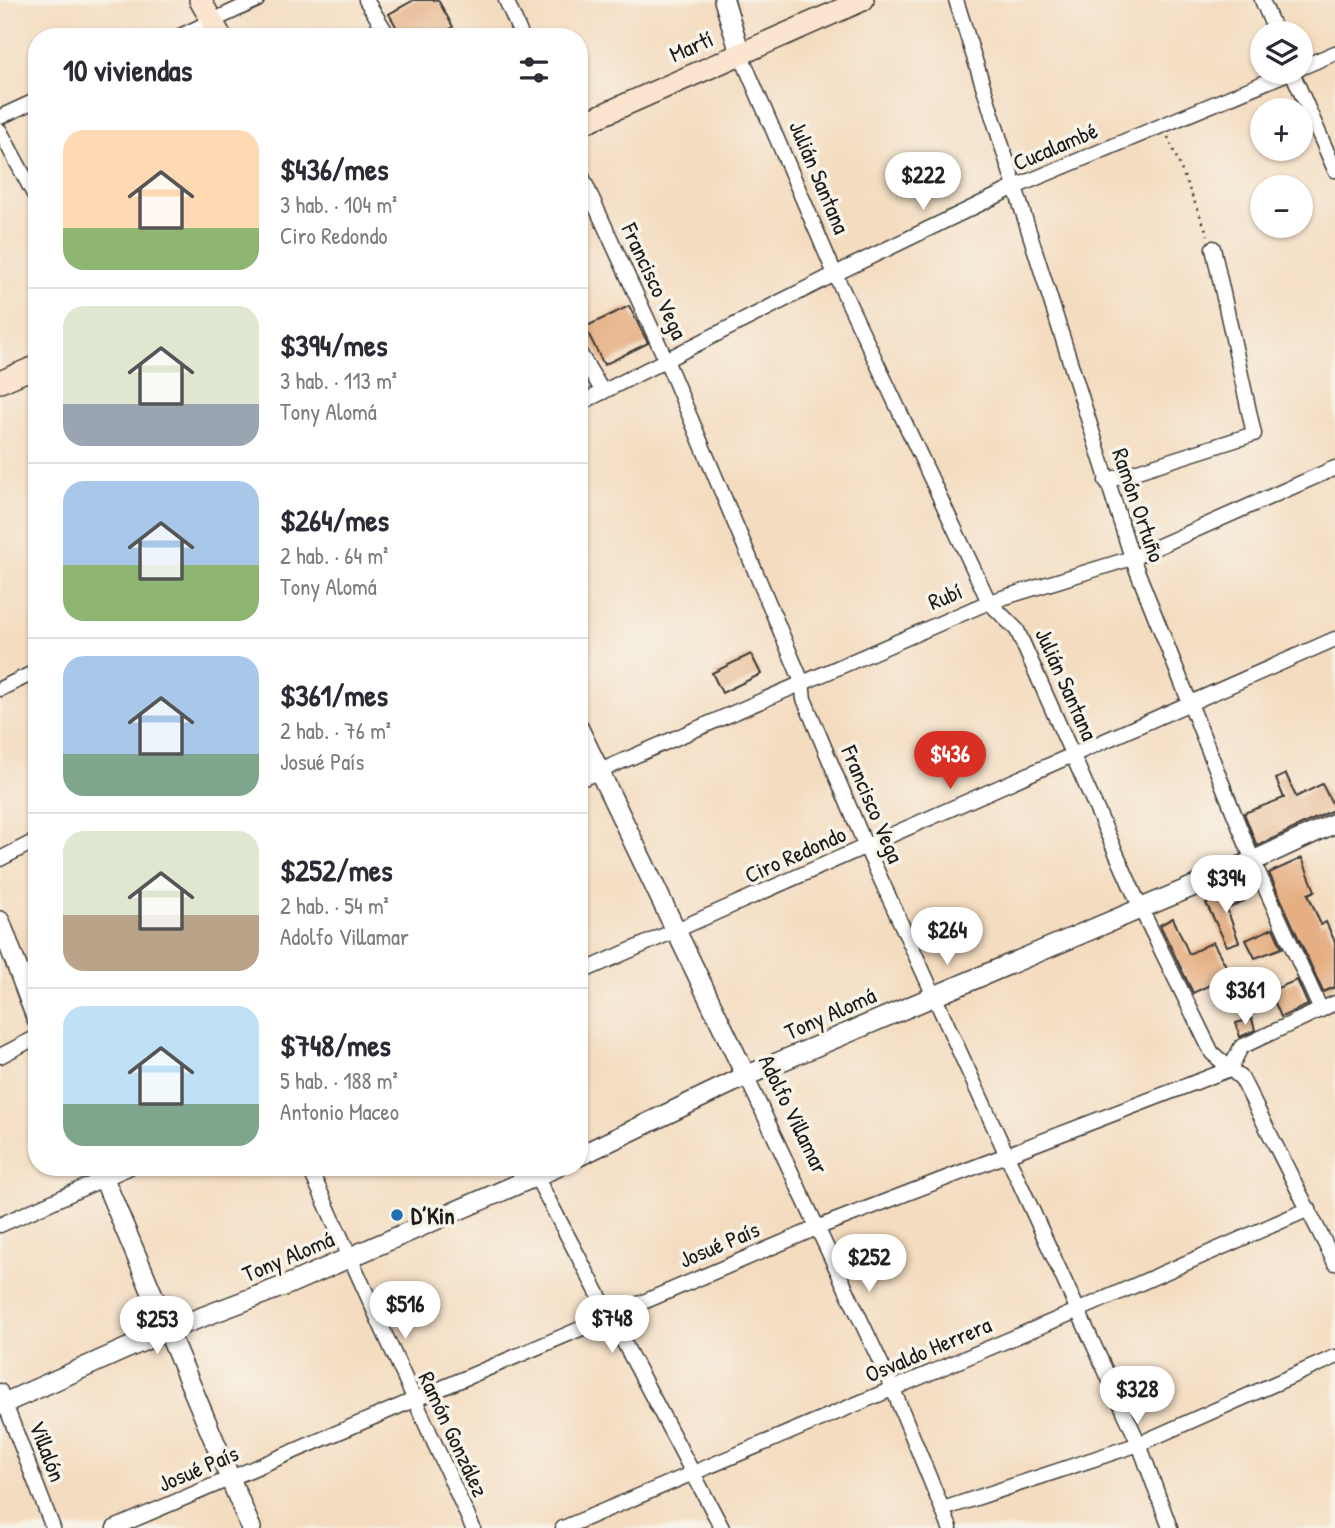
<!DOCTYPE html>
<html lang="es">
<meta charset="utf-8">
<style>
:root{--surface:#fff;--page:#f2f2f3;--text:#2b2b33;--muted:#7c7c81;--line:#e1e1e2;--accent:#d93025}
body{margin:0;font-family:"Patrick Hand",sans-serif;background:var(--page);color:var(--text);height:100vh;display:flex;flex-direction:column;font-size:26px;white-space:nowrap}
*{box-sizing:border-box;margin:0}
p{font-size:23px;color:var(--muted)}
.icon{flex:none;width:38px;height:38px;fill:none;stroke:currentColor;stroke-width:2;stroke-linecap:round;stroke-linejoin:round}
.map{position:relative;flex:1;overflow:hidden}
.drawer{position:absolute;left:28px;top:28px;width:560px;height:1148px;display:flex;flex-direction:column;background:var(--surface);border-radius:28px;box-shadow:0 2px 5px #0004}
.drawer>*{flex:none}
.tools{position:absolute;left:1250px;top:21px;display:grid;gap:14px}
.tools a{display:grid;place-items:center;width:63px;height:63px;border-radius:50%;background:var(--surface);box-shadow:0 2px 5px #0004;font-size:35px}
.price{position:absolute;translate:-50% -60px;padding:0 16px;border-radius:24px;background:#fff;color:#222;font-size:23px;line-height:46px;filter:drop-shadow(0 2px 4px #0008)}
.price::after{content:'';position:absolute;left:50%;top:42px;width:21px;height:16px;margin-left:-10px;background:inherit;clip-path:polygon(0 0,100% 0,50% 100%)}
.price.selected{background:var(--accent);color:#fff}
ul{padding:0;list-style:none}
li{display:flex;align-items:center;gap:21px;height:175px;padding:0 35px}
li+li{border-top:2px solid var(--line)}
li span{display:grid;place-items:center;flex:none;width:196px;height:140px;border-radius:21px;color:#555}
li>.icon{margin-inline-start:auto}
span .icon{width:84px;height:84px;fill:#fffc;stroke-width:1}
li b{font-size:30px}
h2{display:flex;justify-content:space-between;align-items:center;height:84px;padding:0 35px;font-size:30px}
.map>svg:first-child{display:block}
.building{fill:#e5af83}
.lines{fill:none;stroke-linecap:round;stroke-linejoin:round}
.minor-casing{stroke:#3c3935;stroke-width:17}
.tertiary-casing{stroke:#3c3935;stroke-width:22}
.secondary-casing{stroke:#3c3935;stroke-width:24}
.path{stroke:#3c3935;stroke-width:2.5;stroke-dasharray:2 5;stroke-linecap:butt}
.minor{stroke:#fff;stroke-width:14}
.tertiary{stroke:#fff;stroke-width:19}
.secondary{stroke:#fce5d0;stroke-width:21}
.poi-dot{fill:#1f6fb2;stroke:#f7f3e8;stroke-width:2.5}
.labels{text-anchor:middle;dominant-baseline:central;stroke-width:7;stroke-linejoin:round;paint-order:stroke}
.street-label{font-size:23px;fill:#1c1c1c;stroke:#f7f3e8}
.poi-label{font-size:23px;font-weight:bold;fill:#1c1c1c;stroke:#f7f3e8;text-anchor:start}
</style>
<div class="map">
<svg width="1335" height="1528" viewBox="0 0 1335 1528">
<rect width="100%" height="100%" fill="#f7f3e8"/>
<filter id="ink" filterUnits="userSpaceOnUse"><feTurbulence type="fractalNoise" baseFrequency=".0143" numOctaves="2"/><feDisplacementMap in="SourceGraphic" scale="14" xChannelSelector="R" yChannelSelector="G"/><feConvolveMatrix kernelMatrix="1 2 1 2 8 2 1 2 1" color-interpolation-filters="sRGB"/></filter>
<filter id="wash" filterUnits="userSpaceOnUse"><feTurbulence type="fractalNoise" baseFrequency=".00686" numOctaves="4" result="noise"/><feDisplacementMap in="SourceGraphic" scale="28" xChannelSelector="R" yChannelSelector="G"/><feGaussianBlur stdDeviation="1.57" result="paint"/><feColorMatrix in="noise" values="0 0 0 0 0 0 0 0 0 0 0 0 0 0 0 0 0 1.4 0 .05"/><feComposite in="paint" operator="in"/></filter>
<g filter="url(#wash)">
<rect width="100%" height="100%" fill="#f4dcc0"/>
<g id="blocks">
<g class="building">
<polygon points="414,0 438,0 453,27 436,37 402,37 389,14"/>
<polygon points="629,306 648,343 604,365 585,327"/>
<polygon points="751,654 761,674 722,693 712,673"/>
<polygon points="1286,774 1296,797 1322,784 1335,809 1257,846 1244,813 1284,798 1276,779"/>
<polygon points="1302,858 1315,891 1308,894 1321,925 1326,922 1335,942 1335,987 1323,992 1269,873"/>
<polygon points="1238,889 1244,901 1227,909 1239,942 1227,946 1206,903"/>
<polygon points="1173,918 1189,954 1213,942 1231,975 1193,993 1160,925"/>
<polygon points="1273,928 1282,948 1255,958 1246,940"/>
<polygon points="1297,980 1308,1005 1281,1017 1270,991"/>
<polygon points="1252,1019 1255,1030 1240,1037 1236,1023"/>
</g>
</g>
</g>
<g filter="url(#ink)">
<use href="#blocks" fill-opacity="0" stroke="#3c3935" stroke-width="2"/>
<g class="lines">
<g class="minor-casing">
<g id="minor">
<polyline points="366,0 389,37"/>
<polyline points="506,0 522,37"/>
<polyline points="956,0 1132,558 1253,861 1321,1010"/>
<polyline points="1262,0 1276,33"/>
<polyline points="178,37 257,0"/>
<polyline points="740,53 835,274 989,602 1017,630 1141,909 1212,1053 1242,1079 1335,1263"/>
<polyline points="1300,68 1335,53"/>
<polyline points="1292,72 1335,170"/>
<polyline points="0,117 37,100"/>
<polyline points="0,131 37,200"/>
<polyline points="579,170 666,360 802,682 804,699 866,847 1139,1444 1170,1528"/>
<polyline points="579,352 603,392"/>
<polyline points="579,404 835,274 1015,187 1290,72"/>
<polyline points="1106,481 1254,434 1213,248"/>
<polyline points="0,689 37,671"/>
<polyline points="579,780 989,602 1132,558 1335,468"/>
<polyline points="0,859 37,840"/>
<polyline points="579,973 1335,639"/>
<polyline points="0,1056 37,1037"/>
<polyline points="746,1076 893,1389 950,1528"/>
<polyline points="309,1167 473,1528"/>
<polyline points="531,1167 722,1528"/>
<polyline points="0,1225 130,1167"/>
<polyline points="0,1391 53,1528"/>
<polyline points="943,1509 1139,1444 1335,1357"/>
<polyline points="114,1528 819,1227 1230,1069 1241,1047 1335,1003"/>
<polyline points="563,1528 1079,1310 1309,1209"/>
</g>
</g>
<g class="tertiary-casing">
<g id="tertiary">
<polyline points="724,0 740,53"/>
<polyline points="579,729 746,1076"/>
<polyline points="0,921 37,1020"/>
<polyline points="579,1156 746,1076 1253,861 1335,823"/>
<polyline points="99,1167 251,1528"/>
<polyline points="0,1405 168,1330 289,1284 557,1167"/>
</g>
</g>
<g class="secondary-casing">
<g id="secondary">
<polyline points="200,0 221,37"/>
<polyline points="579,125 863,0"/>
<polyline points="0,382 37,366"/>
</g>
</g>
<polyline class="path" points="1168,137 1208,235"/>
<use href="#minor" class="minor"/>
<use href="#tertiary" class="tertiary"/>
<use href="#secondary" class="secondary"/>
</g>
</g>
<circle class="poi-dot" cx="397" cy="1215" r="7"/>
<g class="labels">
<g class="street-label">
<text transform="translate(691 46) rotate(-24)">Martí</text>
<text transform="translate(1055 146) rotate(-23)">Cucalambé</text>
<text transform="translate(820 177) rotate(67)">Julián Santana</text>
<text transform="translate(655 281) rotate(65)">Francisco Vega</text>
<text transform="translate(1139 505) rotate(71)">Ramón Ortuño</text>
<text transform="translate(945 596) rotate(-23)">Rubí</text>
<text transform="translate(1067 684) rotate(66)">Julián Santana</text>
<text transform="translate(873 804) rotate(67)">Francisco Vega</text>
<text transform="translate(795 854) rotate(-24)">Ciro Redondo</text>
<text transform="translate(830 1013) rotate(-24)">Tony Alomá</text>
<text transform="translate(794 1114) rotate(64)">Adolfo Villamar</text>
<text transform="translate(719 1244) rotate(-23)">Josué País</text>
<text transform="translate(288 1256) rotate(-23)">Tony Alomá</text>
<text transform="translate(928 1349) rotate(-23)">Osvaldo Herrera</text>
<text transform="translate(454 1434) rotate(65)">Ramón González</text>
<text transform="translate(48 1451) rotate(69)">Villalón</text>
<text transform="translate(198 1468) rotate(-23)">Josué País</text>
</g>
<g class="poi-label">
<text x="411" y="1215">D’Kin</text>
</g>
</g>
</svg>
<div class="tools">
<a><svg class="icon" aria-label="layers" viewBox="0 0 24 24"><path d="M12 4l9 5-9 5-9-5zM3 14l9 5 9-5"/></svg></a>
<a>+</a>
<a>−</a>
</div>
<b class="price" style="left:923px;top:212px">$222</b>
<b class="price selected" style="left:950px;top:791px">$436</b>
<b class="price" style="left:1226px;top:915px">$394</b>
<b class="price" style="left:947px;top:967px">$264</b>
<b class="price" style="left:1245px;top:1027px">$361</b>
<b class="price" style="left:869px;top:1294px">$252</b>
<b class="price" style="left:405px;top:1341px">$516</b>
<b class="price" style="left:612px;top:1355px">$748</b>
<b class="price" style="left:157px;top:1356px">$253</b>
<b class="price" style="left:1137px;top:1426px">$328</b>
<section class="drawer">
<h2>10 viviendas<svg class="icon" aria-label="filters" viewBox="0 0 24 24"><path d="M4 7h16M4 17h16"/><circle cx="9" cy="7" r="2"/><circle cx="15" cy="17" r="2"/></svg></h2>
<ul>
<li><span style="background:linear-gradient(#ffd9b3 70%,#8fb573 0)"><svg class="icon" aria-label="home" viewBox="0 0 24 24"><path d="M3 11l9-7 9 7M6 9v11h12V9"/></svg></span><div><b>$436/mes</b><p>3 hab. · 104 m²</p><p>Ciro Redondo</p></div></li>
<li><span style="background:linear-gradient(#dfe7d0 70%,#9aa5b1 0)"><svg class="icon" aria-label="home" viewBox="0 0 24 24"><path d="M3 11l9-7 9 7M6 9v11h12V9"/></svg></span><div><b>$394/mes</b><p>3 hab. · 113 m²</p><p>Tony Alomá</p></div></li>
<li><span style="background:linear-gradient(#a9c7e8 60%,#8fb573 0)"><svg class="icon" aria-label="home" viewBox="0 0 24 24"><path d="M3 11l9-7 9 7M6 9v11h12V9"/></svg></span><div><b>$264/mes</b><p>2 hab. · 64 m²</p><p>Tony Alomá</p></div></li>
<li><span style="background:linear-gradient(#a9c7e8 70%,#7fa58c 0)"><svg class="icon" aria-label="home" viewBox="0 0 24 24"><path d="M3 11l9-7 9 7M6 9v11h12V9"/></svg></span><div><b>$361/mes</b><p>2 hab. · 76 m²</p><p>Josué País</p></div></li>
<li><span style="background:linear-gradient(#dfe7d0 60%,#b9a48a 0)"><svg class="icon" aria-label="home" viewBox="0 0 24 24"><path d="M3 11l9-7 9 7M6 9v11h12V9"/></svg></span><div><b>$252/mes</b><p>2 hab. · 54 m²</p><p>Adolfo Villamar</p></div></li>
<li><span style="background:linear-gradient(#bfe0f5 70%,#7fa58c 0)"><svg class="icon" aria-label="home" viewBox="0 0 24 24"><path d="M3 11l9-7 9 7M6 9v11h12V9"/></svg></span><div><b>$748/mes</b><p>5 hab. · 188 m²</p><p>Antonio Maceo</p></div></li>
</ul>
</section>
</div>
